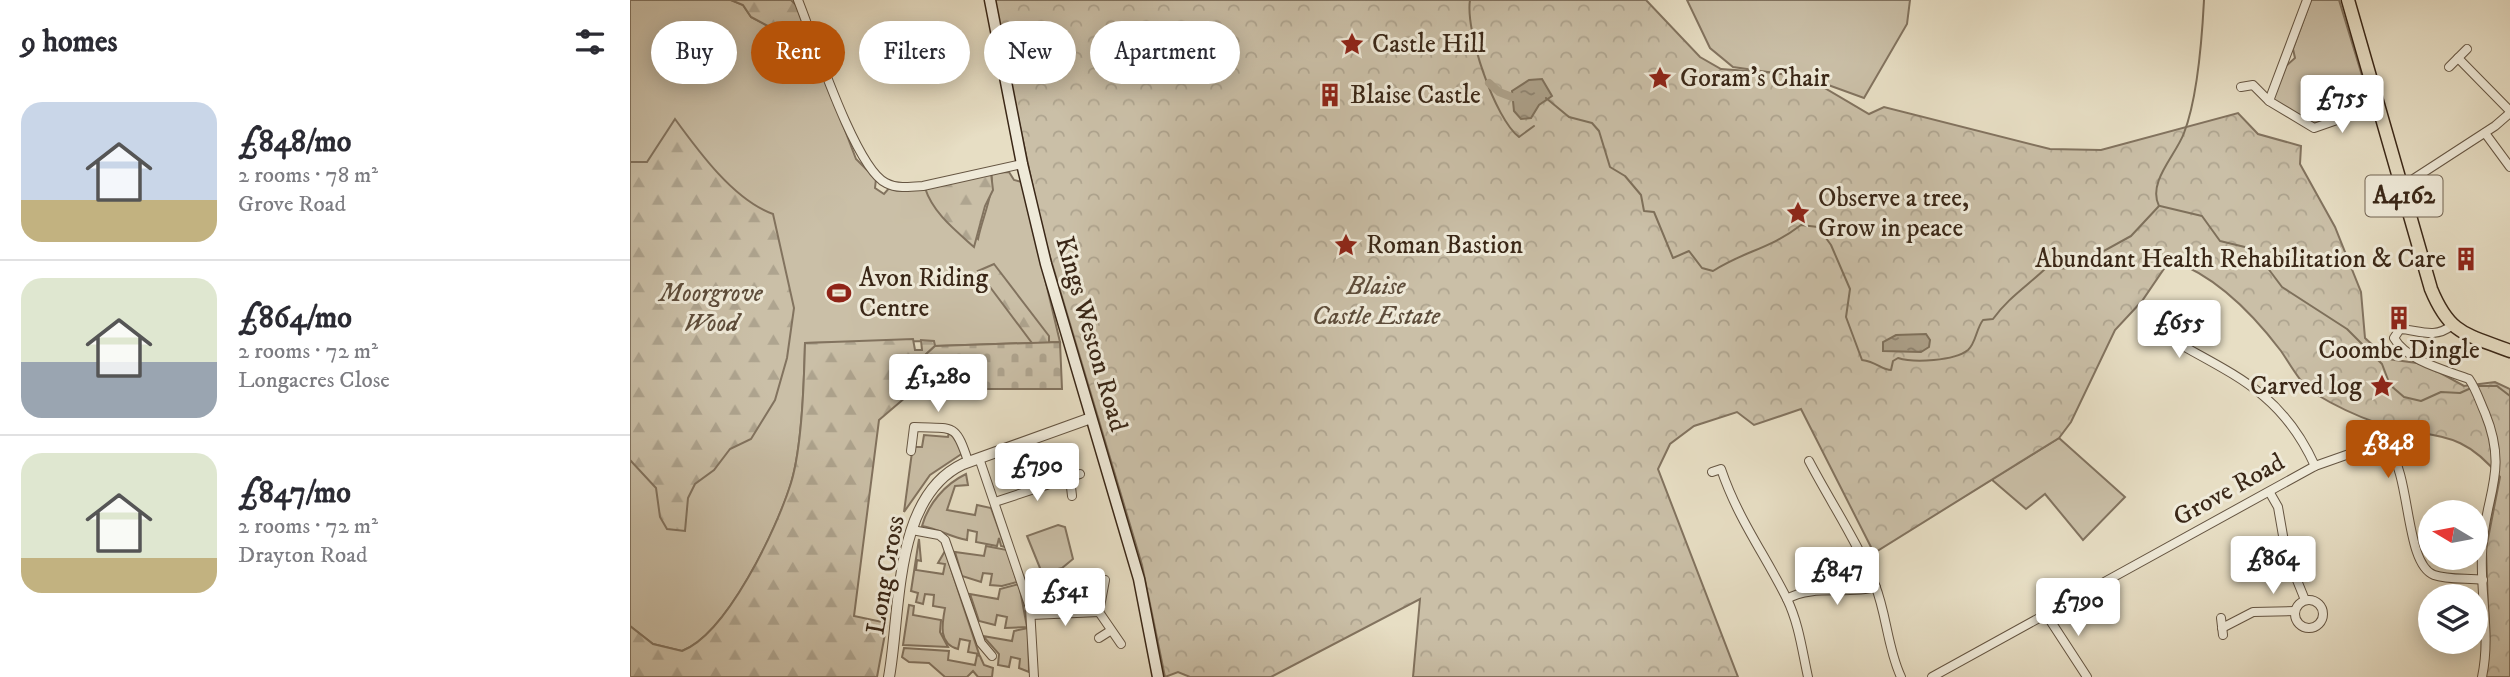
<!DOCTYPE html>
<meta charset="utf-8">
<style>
:root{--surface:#fff;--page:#f7f7f7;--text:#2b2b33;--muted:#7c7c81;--line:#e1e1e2;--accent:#b45309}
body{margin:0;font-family:"IM FELL DW Pica",serif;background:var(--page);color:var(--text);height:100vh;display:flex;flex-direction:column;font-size:26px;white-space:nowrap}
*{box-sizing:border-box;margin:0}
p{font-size:23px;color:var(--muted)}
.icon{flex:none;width:38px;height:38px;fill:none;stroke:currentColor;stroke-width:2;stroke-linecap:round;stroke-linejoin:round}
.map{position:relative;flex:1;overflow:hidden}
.drawer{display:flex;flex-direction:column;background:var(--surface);width:630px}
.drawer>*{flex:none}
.banner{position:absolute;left:21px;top:21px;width:665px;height:63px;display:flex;gap:14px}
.needle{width:46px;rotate:280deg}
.fabs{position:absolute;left:1788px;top:500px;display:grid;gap:14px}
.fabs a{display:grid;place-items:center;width:70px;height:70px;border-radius:50%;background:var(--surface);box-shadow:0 4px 18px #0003;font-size:35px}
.price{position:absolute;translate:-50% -60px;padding:0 16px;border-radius:7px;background:#fff;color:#222;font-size:23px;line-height:46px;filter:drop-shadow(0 2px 4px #0008)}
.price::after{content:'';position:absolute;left:50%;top:42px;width:21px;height:16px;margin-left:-10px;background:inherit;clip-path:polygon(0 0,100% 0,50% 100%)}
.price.on{background:var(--accent);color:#fff}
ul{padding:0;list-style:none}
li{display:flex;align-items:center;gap:21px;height:175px;padding:0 21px}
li+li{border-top:2px solid var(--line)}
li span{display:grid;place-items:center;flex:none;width:196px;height:140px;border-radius:21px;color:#555}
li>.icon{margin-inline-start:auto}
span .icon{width:84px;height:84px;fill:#fffc;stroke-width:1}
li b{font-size:30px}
h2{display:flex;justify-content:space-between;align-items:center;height:84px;padding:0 21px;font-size:30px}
.pill{padding:0 24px;border-radius:32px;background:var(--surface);box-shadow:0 4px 18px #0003;font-size:24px;line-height:63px}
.pill.on{background:var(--accent);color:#fff}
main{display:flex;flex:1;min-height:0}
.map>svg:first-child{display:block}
.grass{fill:#cabfa7;stroke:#82735f;stroke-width:2}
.forest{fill:url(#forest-firs);stroke:#82735f;stroke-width:2}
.cemetery{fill:url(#cemetery-stones);stroke:#82735f;stroke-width:2}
.park{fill:url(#park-crowns);stroke:#82735f;stroke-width:2}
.water{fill:url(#water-ripples);stroke:#7e705b;stroke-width:2}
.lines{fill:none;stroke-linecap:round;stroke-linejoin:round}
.stream{stroke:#7e705b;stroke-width:2}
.canal{stroke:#aca089;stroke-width:8}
.minor-casing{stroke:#655542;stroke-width:10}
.tertiary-casing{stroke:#655542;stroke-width:12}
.secondary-casing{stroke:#3a2717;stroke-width:13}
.primary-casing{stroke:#3a2717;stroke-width:15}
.minor{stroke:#efead9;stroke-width:8}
.tertiary{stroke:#efead9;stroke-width:10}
.secondary{stroke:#efead9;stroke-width:10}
.primary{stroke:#e7dec4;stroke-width:12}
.labels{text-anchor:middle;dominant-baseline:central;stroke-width:6;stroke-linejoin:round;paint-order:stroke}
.shield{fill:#efead9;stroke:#706251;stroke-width:2}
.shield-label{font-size:24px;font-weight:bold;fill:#3a2717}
.poi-label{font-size:26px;fill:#3a2717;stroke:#efead9;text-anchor:start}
.park-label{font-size:26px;font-style:italic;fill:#5e4d3b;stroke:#efead9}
.street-label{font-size:26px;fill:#3a2717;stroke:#efead9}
</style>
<main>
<section class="drawer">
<h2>9 homes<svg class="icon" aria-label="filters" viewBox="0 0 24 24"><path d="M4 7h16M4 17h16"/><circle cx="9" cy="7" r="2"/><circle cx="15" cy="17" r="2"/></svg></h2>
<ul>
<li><span style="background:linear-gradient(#c9d6e8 70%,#c2b280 0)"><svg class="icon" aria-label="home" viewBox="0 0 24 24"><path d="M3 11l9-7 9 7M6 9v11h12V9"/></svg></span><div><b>£848/mo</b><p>2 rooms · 78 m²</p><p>Grove Road</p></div></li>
<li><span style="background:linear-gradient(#dfe7d0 60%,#9aa5b1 0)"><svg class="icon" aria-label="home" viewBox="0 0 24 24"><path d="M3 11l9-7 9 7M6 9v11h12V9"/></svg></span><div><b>£864/mo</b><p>2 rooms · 72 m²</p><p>Longacres Close</p></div></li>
<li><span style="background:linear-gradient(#dfe7d0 75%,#c2b280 0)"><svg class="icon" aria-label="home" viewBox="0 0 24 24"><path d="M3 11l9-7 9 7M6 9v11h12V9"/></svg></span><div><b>£847/mo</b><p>2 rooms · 72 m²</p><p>Drayton Road</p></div></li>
</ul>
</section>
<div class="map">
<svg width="1880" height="677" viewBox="0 0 1880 677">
<defs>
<pattern id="forest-firs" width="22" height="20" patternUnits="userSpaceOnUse" patternTransform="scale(1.75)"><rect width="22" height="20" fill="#cabfa7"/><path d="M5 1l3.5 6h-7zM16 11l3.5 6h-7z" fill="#aea48f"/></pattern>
<pattern id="cemetery-stones" width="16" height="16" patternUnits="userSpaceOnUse" patternTransform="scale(1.75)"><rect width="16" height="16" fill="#cabfa7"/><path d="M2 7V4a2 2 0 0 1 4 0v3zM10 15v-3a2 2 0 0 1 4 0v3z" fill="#aea48f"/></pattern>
<pattern id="park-crowns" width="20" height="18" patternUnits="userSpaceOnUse" patternTransform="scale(1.75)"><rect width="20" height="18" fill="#cabfa7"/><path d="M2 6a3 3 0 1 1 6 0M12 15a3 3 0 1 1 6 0" fill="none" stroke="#aea48f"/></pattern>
<pattern id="water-ripples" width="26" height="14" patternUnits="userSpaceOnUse" patternTransform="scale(1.75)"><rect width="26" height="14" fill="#aca089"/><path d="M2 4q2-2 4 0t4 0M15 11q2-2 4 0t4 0" fill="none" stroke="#8d826f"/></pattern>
</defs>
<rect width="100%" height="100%" fill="#e7dec4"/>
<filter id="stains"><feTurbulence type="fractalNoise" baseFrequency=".00286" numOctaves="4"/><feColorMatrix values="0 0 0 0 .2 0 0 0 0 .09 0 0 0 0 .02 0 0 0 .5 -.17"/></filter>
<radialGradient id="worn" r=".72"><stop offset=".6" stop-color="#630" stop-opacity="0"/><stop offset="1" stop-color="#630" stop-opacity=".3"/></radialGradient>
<g class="grass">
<path d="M0 0H101L113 5 121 17 142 28 150 36 154 52 192 70 226 159 246 179 245 188 254 194 260 187 295 188 348 239C352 218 365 192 361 173L379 172 384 180 392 182 430 342 305 346 303 341 175 343C174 382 172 447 161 483 147 529 97 634 52 651L23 644 0 626Z"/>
<polygon points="1057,0 1280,0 1277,24 1234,98 1179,78 1103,67 1080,48"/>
<polygon points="1681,0 1709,0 1741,105 1721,111 1719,108 1705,113 1706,117 1683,125 1643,100 1656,66 1665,58 1663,49"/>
<polygon points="319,432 323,432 333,453 300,475 274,512 282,452 285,447 292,447 294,435 318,437"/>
<polygon points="1429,438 1495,497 1453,540 1415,494 1396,509 1361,479 1248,549"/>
<path d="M336 474 338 485 325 486 317 510 345 515 347 505 361 508 375 547 371 546 369 538 367 546 346 542 347 532 338 530 337 540C320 537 309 529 292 526 298 504 315 484 336 474Z"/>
<polygon points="428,525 435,527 443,559 432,568 412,573 397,536"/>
<path d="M289 539 291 561 287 560 286 570 313 574 315 564 308 563 315 551 349 654 338 652 340 641 330 639 328 649C308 644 312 624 315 608L303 606 304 595 295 594 293 604 286 602 288 593 281 591Z"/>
<polygon points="356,546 377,550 387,582 372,586 360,585 362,574 353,573 351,582 332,576 325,552 354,556"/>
<polygon points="389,584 397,627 375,628 377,617 367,615 365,625 349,621 340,594 368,599 370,589"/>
<polygon points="279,605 284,606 283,615 311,620 310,632 318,647 273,645"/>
<polygon points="398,628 399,672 389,668 390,659 381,657 379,667 368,665 369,654 353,636 382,641 384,631"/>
<polygon points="274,648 319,651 318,660 345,665 347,655 350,656 354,665 363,668 362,677 348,677 343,671 337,677 315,677 299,663 279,662 272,657"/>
</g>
<g class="forest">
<polygon points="101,0 161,0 167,6 192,70 181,68 154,52 150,36 142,28 121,17 113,5"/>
<path d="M45 119C69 152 104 200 143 214L164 308 157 358 145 400 121 439 100 449 84 470 65 484 58 498 55 531 37 529 30 517 26 488 0 460V162H17Z"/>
<path d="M361 173 363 190 355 206 344 247C325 230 303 213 295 188Z"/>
<polygon points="364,264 419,336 419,343 402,343 348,271"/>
<path d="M283 339 285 350H292L291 340 304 341 305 346 293 357 307 391H283L249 420 224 616 257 623 247 677H0V626L23 644 52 651C97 634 147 528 161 483 172 447 174 382 175 343Z"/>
</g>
<polygon class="cemetery" points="430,342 432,389 307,389 293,378 293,357 305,346"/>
<path class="park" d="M363 0H1016L1070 57 1091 69 1146 73 1181 80 1239 114 1254 107 1420 149 1471 150 1608 113 1628 134 1671 146 1670 164 1705 227 1731 292 1735 338 1758 359 1794 364 1834 386 1865 382 1880 389V677H1855L1859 637 1856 549 1870 477C1828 425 1802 441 1747 423 1727 416 1702 404 1684 393 1671 385 1660 364 1651 351 1623 314 1585 275 1540 260L1512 301 1485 330 1441 422 1429 438 1244 553 1171 409 1124 425 1107 412 1064 426 1040 444 1028 469 1108 677H783L790 599 641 677H560L548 672 535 677 512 565 412 230Z"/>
<g class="water">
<polygon points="912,79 922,96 909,105 901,118 891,119 884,111 882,91 899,80"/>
<polygon points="1296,334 1300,340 1299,347 1291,352 1253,351 1253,342 1266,335"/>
</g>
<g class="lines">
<g class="stream">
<path d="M840 0C835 31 865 119 889 137L904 126"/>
<path d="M916 98 939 117 962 123 969 131 980 167 995 176 1011 195 1014 211 1024 212 1043 258 1059 251 1072 268 1083 271C1114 251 1140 249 1171 225L1188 227 1201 245 1220 289 1216 317 1232 360C1247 362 1252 370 1261 370L1263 361 1268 358C1284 363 1324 361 1338 350 1346 343 1346 329 1353 320L1363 319C1377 299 1397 286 1415 269L1443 268 1501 236 1529 206"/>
<path d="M1529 206C1517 182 1546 155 1554 133 1568 97 1572 39 1574 0"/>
<polyline points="1530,206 1572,216 1590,241 1619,248 1628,255 1652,287 1717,329 1752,364 1760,385 1774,397 1791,401 1811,392 1830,393 1841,388"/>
<polyline points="1846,386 1867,386 1880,396"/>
</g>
<polyline class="canal" points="859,83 869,92 882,97"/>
<g class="minor-casing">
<g id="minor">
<path d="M168 0C183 37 225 168 256 183 267 189 281 187 293 186L392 164"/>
<polyline points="1677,0 1639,101 1684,128 1747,106"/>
<polyline points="1828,58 1880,111"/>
<polyline points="1819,67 1837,49"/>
<polyline points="1611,87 1623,85 1639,101"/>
<polyline points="1855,133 1880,167"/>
<polyline points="1771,187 1865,126 1880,113"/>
<path d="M1821 326C1805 339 1788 330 1770 329L1764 338C1777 361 1815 370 1839 379 1846 389 1850 402 1855 413 1880 474 1853 497 1852 554 1850 596 1861 635 1852 677"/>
<path d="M1532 334C1600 374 1650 389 1685 466"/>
<path d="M281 451 284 427C324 429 325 422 338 461"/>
<polyline points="349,458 400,608 404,677"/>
<path d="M1179 461C1201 503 1227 541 1245 585 1257 615 1257 647 1271 677"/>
<path d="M1082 472 1091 469C1108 519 1134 553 1157 599 1169 624 1172 650 1178 677"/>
<polyline points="440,478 442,496"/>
<polyline points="1640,493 1648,507 1656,553 1675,600"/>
<polyline points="365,502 450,474"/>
<polyline points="282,530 309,535 315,540 351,643 362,656"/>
<polyline points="475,580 469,612 491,644"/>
<path d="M1157 599C1182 584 1217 595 1246 587"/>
<circle cx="1679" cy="614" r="14"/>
<polyline points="1416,614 1457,677"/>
<polyline points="401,615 469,612"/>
<polyline points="1591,618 1593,635"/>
<polyline points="1592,628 1623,612 1665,611"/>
<polyline points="469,638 480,631"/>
<path d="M1302 677 1685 466 1739 447 1759 449C1781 477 1775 564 1804 575 1818 580 1838 578 1853 580"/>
</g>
</g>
<g class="tertiary-casing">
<path id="tertiary" d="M259 677C271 611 263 497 333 464L461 418"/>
</g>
<g class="secondary-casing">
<polyline id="secondary" points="360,0 392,164 416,264 509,579 528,677"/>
</g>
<g class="primary-casing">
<path id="primary" d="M1718 0 1801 289C1820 335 1836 334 1880 351"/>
</g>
<use href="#minor" class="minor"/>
<use href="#tertiary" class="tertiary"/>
<use href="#secondary" class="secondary"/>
<use href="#primary" class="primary"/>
</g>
<defs>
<g id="sight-bare" transform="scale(1.89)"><path d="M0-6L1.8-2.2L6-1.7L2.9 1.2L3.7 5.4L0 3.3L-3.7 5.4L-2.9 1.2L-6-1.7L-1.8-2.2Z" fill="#8f2418" stroke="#efead9" stroke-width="2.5" paint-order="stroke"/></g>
<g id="building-bare" transform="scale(1.89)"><path d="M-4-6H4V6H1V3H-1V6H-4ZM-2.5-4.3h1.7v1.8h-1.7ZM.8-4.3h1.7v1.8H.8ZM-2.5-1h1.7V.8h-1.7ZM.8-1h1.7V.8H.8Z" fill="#8f2418" stroke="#efead9" stroke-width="2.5" paint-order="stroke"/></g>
<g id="stadium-bare" transform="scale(1.89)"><path d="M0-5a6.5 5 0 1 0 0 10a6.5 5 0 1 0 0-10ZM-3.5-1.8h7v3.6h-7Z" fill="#8f2418" stroke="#efead9" stroke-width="2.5" paint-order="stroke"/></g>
</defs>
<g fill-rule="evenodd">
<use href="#sight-bare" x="722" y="44"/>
<use href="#sight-bare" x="1030" y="78"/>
<use href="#building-bare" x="700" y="95"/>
<use href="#sight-bare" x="1168" y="213"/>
<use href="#sight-bare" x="716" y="245"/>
<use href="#building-bare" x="1836" y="259"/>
<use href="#stadium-bare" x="209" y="293"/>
<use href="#building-bare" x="1769" y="318"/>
<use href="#sight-bare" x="1752" y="386"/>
</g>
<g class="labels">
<rect class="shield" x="1735.5" y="175.5" width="77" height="41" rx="5"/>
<g class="shield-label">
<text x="1774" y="196">A4162</text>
</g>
<g class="poi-label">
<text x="742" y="44">Castle Hill</text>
<text x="1050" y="78">Goram's Chair</text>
<text x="720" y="95">Blaise Castle</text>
<text x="1188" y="198">Observe a tree,<tspan x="1188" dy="30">Grow in peace</tspan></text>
<text x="736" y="245">Roman Bastion</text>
<text x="1816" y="259" text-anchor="end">Abundant Health Rehabilitation &amp; Care</text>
<text x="229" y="278">Avon Riding<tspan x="229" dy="30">Centre</tspan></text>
<text x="1769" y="350" text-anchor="middle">Coombe Dingle</text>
<text x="1732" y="386" text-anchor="end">Carved log</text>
</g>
<g class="park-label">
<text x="746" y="286">Blaise<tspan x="746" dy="30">Castle Estate</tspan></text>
<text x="81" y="293">Moorgrove<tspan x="81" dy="30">Wood</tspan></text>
</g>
<g class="street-label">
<text transform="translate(461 334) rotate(74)">Kings Weston Road</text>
<text transform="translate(1599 490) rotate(-29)">Grove Road</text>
<text transform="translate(256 575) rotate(-80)">Long Cross</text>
</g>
</g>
<rect width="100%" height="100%" filter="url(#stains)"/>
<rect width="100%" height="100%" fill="url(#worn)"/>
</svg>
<div class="fabs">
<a><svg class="needle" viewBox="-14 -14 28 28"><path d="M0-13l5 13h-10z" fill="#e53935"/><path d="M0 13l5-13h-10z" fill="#7c7c81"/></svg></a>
<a><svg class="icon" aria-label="layers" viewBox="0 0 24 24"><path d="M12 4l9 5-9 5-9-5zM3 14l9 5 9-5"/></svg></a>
</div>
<b class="price" style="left:1712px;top:135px">£755</b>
<b class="price" style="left:1549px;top:360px">£655</b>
<b class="price" style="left:308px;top:414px">£1,280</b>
<b class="price on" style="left:1758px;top:480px">£848</b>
<b class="price" style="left:407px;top:503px">£790</b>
<b class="price" style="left:1643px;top:596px">£864</b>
<b class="price" style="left:1207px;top:607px">£847</b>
<b class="price" style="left:435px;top:628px">£541</b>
<b class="price" style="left:1448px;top:638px">£790</b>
<div class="banner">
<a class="pill">Buy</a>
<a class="pill on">Rent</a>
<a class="pill">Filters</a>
<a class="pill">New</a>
<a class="pill">Apartment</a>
</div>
</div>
</main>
